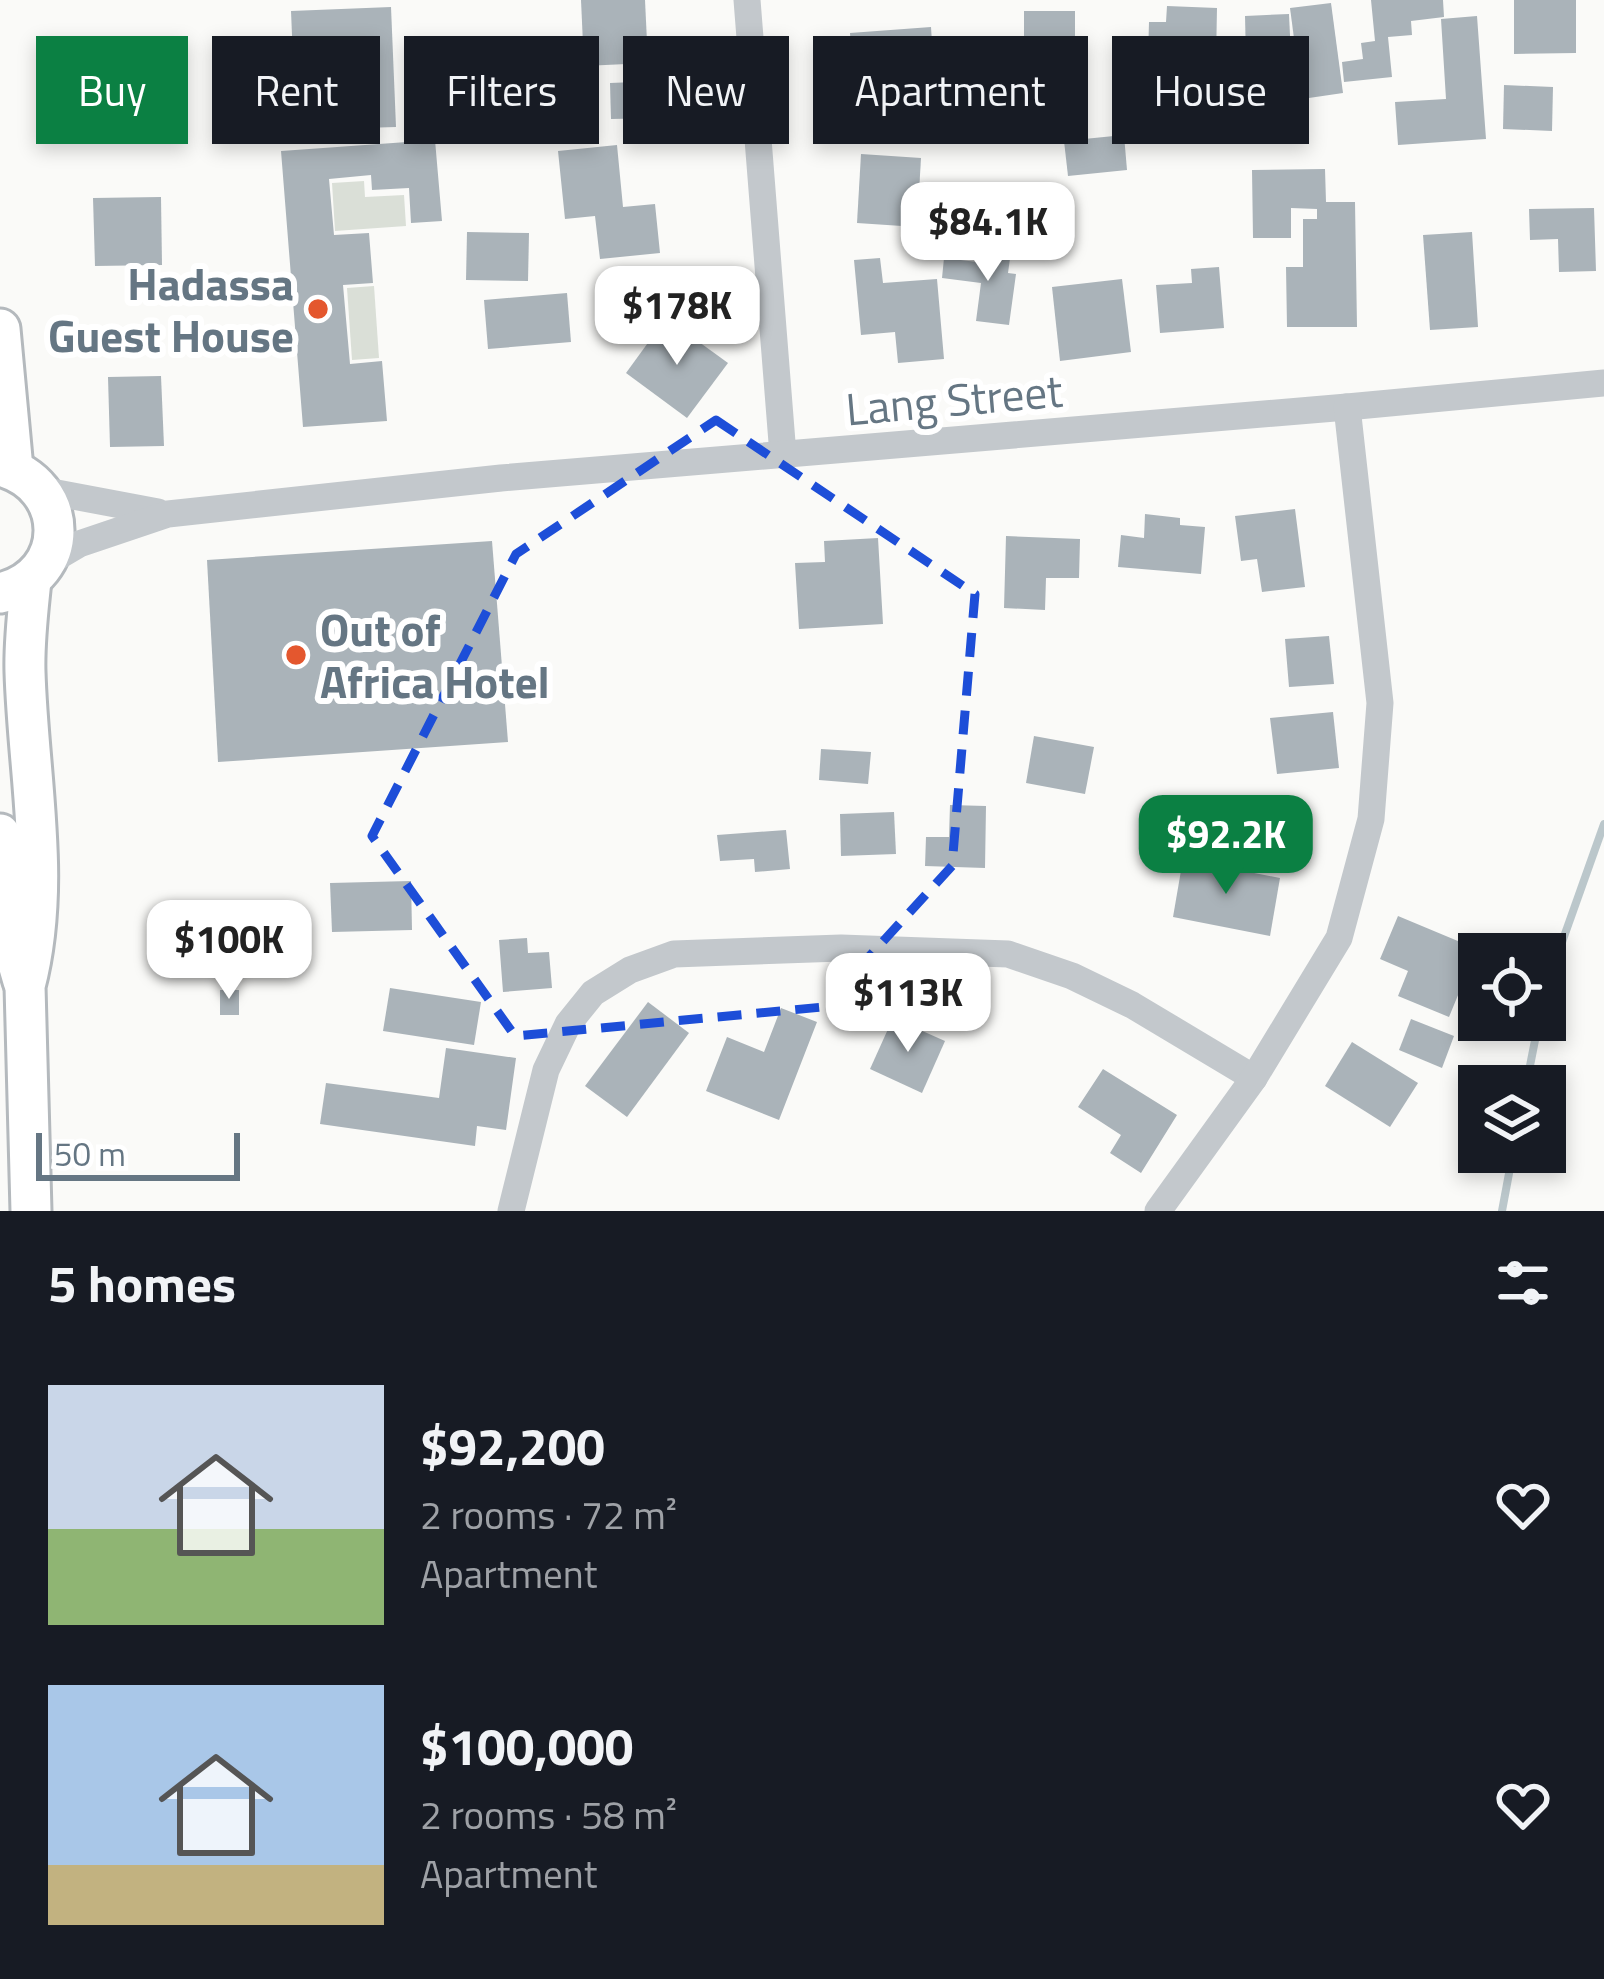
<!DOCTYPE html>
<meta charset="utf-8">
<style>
:root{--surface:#171b24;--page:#242831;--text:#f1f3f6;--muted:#9ea1a6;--accent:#0b8043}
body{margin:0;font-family:"Titillium Web",sans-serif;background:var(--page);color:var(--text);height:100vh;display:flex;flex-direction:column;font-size:45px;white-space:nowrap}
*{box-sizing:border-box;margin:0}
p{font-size:39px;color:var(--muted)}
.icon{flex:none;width:66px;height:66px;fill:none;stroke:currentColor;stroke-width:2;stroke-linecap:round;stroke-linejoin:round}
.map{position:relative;height:1211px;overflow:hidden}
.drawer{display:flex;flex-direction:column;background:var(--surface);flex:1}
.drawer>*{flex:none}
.hud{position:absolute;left:36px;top:36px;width:1533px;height:108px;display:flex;gap:24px}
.fabs{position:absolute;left:1458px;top:933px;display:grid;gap:24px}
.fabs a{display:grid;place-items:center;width:108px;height:108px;border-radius:0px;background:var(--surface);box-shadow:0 6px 18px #0003;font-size:60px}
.scale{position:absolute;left:36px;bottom:30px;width:204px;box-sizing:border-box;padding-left:12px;border:6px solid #657683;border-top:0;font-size:33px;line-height:42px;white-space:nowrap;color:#657683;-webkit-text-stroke:9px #fff;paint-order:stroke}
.price{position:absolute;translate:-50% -102px;padding:0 27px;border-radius:24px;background:#fff;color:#222;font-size:39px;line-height:78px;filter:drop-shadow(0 3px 6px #0008)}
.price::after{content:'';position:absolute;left:50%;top:72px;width:36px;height:27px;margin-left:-18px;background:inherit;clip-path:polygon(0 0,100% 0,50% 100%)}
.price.active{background:var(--accent);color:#fff}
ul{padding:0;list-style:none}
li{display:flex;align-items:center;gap:36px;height:300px;padding:0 48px}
li span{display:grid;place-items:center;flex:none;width:336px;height:240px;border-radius:0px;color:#555}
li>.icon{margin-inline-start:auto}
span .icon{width:144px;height:144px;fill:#fffc;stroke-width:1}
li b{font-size:51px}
h2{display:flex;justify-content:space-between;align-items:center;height:144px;padding:0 48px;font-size:51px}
.pill{padding:0 42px;border-radius:0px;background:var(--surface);box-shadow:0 6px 18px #0003;font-size:42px;line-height:108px}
.pill.active{background:var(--accent);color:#fff}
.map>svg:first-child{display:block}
.green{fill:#dadfd7}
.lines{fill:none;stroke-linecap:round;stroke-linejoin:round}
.stream{stroke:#bbc7cb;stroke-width:8}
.building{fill:#aab3b9}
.highway-casing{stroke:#b4b9bd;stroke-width:45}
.minor{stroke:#c3c8cc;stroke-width:27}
.highway{stroke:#fff;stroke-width:39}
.marked{fill:none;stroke:#1d4ed8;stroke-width:9;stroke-dasharray:24 15;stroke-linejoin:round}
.poi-dot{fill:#e4572e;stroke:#fff;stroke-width:4.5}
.labels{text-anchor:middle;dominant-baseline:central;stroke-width:12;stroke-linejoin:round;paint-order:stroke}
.poi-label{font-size:45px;font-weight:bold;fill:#657683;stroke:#fff;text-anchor:end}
.street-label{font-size:45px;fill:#657683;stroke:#fff}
</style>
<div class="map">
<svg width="1604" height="1211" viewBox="0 0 1604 1211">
<rect width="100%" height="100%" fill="#fafaf8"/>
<g class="green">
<polygon points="364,181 365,197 404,195 406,226 335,231 332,183"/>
<polygon points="374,286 379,358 352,360 347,288"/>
</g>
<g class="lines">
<g class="stream">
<polyline points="1545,990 1604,824"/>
<polyline points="1526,1086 1539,1020"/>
<polyline points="1502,1211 1513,1152"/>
</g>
</g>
<g class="building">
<polygon points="581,0 645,0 648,63 584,66"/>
<polygon points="1371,0 1443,0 1444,17 1411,21 1412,35 1388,37 1392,77 1344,82 1342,62 1363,59 1361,43 1375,41"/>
<polygon points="1514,0 1576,0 1576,53 1514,54"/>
<polygon points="1331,3 1343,93 1302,99 1290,8"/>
<polygon points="1167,6 1217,8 1216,60 1148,58 1149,22 1166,22"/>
<polygon points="391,7 396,127 296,130 291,11"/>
<rect x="1024" y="11" width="51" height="61"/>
<polygon points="1289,14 1291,57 1246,58 1245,16"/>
<polygon points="1477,16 1486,139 1398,145 1395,102 1446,99 1441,19"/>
<polygon points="931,27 934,74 853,80 850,33"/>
<polygon points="138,38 145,118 77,124 70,43"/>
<polygon points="1144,59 1200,65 1196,110 1170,107 1168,122 1130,118 1133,77 1142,78"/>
<polygon points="660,81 661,118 611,119 610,83"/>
<polygon points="1504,85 1553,87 1552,131 1503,129"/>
<polygon points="1124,135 1127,170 1068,176 1064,141"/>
<polygon points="435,140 442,221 411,223 409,188 372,190 371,175 329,179 334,235 369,233 373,283 343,285 350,364 382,361 387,421 303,427 281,151"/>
<polygon points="617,145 623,207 655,204 660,253 600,259 595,216 565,219 558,151"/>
<polygon points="861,154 921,158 917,227 857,223"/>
<polygon points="1325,169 1326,202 1355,202 1357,327 1287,327 1286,267 1303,267 1303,219 1317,219 1317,209 1291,208 1291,238 1253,238 1252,170"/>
<polygon points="161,197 162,265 95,266 93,198"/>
<polygon points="1594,208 1596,271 1559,272 1558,239 1530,240 1529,209"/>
<polygon points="467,232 529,233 528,281 466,280"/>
<polygon points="1472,232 1478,327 1430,330 1423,235"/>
<polygon points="996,243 1012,244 1008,273 1016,274 1009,325 976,321 981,283 942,278 944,258 994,264"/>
<polygon points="880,258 883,283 937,279 944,359 898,363 895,332 861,335 854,260"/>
<polygon points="1219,267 1224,328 1160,333 1156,285 1192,283 1191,269"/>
<polygon points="1122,279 1131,352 1060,361 1052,287"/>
<polygon points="567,293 571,342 488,349 484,300"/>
<polygon points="666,318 728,363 687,418 626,373"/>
<polygon points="161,376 164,446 110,447 108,377"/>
<polygon points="1295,509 1305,587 1262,592 1257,559 1241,561 1235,516"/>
<polygon points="1145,514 1180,518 1180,525 1205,527 1201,574 1118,567 1121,535 1144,538"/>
<polygon points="1006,536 1080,539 1079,578 1046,578 1045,610 1004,608"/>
<polygon points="878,538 883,624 799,629 795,563 825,562 824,541"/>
<polygon points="492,541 508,742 218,762 207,560"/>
<polygon points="1329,636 1334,684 1289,687 1285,639"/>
<polygon points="1333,712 1339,768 1277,774 1270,718"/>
<polygon points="1034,736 1094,747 1085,794 1026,783"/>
<polygon points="821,749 871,752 868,784 819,780"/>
<polygon points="950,805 986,806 985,868 925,866 926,837 949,837"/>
<polygon points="894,812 896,854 841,856 840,814"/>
<polygon points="786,830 790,869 755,872 754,859 720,861 717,835"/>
<polygon points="1183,859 1280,878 1270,936 1173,917"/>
<polygon points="411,881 412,930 332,932 330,883"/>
<polygon points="1398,916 1477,949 1449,1017 1398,996 1408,971 1380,959"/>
<polygon points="527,938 528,953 549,952 552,988 503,992 499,940"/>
<polygon points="390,988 481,1002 474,1045 383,1031"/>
<rect x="220" y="990" width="19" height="25"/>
<polygon points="648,1002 689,1033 627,1117 585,1086"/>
<polygon points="781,1008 817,1022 779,1120 706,1091 727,1037 764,1052"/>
<polygon points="893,1018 945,1041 922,1093 870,1069"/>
<polygon points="1411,1019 1454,1036 1442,1068 1399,1050"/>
<polygon points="1352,1042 1418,1083 1390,1127 1325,1086"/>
<polygon points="446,1048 516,1058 506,1130 477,1126 475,1146 320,1124 326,1083 439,1098"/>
<polygon points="1103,1069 1177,1115 1141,1173 1110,1153 1121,1135 1078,1107"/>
</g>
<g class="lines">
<g class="highway-casing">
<g id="highway">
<polyline points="0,329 13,469"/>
<path d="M0 466C71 484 73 576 0 593"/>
<polyline points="0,834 5,919 23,981"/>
<path d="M31 1211 25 986C52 883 28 776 25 672 24 641 28 610 31 580"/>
</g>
</g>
<g class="minor">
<polyline points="747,0 783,455"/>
<polyline points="41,490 158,512"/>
<polyline points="45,564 79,544 168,514 501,478 1347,407 1604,383"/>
<polyline points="511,1211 546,1070 568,1024 593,993 630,970 674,954 841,948 1008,954 1072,976 1132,1005 1254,1078"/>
<polyline points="1158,1211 1254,1078 1339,938 1371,819 1380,703 1347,407"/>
</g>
<use href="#highway" class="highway"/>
</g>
<path class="marked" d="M716 420 975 594 952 866 823 1007 515 1036 372 836 516 554Z"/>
<g class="poi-dot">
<circle cx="318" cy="309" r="12"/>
<circle cx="296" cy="655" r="12"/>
</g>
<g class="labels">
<g class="poi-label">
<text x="294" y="283">Hadassa<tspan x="294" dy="52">Guest House</tspan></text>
<text x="320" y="629" text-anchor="start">Out of<tspan x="320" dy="52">Africa Hotel</tspan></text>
</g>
<g class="street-label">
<text transform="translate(954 399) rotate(-5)">Lang Street</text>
</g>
</g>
</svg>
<div class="fabs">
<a><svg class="icon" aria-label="locate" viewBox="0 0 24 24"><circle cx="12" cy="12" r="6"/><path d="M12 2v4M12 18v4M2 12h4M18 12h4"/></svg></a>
<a><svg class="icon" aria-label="layers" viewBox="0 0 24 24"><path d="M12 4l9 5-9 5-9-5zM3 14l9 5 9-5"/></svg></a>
</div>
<div class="scale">50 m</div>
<b class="price" style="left:988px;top:284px">$84.1K</b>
<b class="price" style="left:677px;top:368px">$178K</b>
<b class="price active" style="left:1226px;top:897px">$92.2K</b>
<b class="price" style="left:229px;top:1002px">$100K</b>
<b class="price" style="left:908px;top:1055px">$113K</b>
<div class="hud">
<a class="pill active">Buy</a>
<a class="pill">Rent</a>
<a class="pill">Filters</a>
<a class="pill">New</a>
<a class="pill">Apartment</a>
<a class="pill">House</a>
</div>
</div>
<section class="drawer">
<h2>5 homes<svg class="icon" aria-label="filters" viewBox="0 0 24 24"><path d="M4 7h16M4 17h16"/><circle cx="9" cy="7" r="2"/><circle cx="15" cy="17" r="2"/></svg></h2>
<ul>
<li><span style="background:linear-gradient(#c9d6e8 60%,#8fb573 0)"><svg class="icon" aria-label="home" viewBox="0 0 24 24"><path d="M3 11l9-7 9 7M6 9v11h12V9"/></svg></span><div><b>$92,200</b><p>2 rooms · 72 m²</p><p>Apartment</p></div><svg class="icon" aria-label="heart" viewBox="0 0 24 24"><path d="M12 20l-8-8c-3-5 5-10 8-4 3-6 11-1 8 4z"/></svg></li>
<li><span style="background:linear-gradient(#a9c7e8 75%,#c2b280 0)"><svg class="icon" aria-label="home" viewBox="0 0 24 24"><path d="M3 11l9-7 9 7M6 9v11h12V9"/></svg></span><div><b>$100,000</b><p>2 rooms · 58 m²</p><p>Apartment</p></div><svg class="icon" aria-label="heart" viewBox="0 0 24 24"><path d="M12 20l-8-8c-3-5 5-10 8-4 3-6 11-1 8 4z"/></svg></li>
</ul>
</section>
